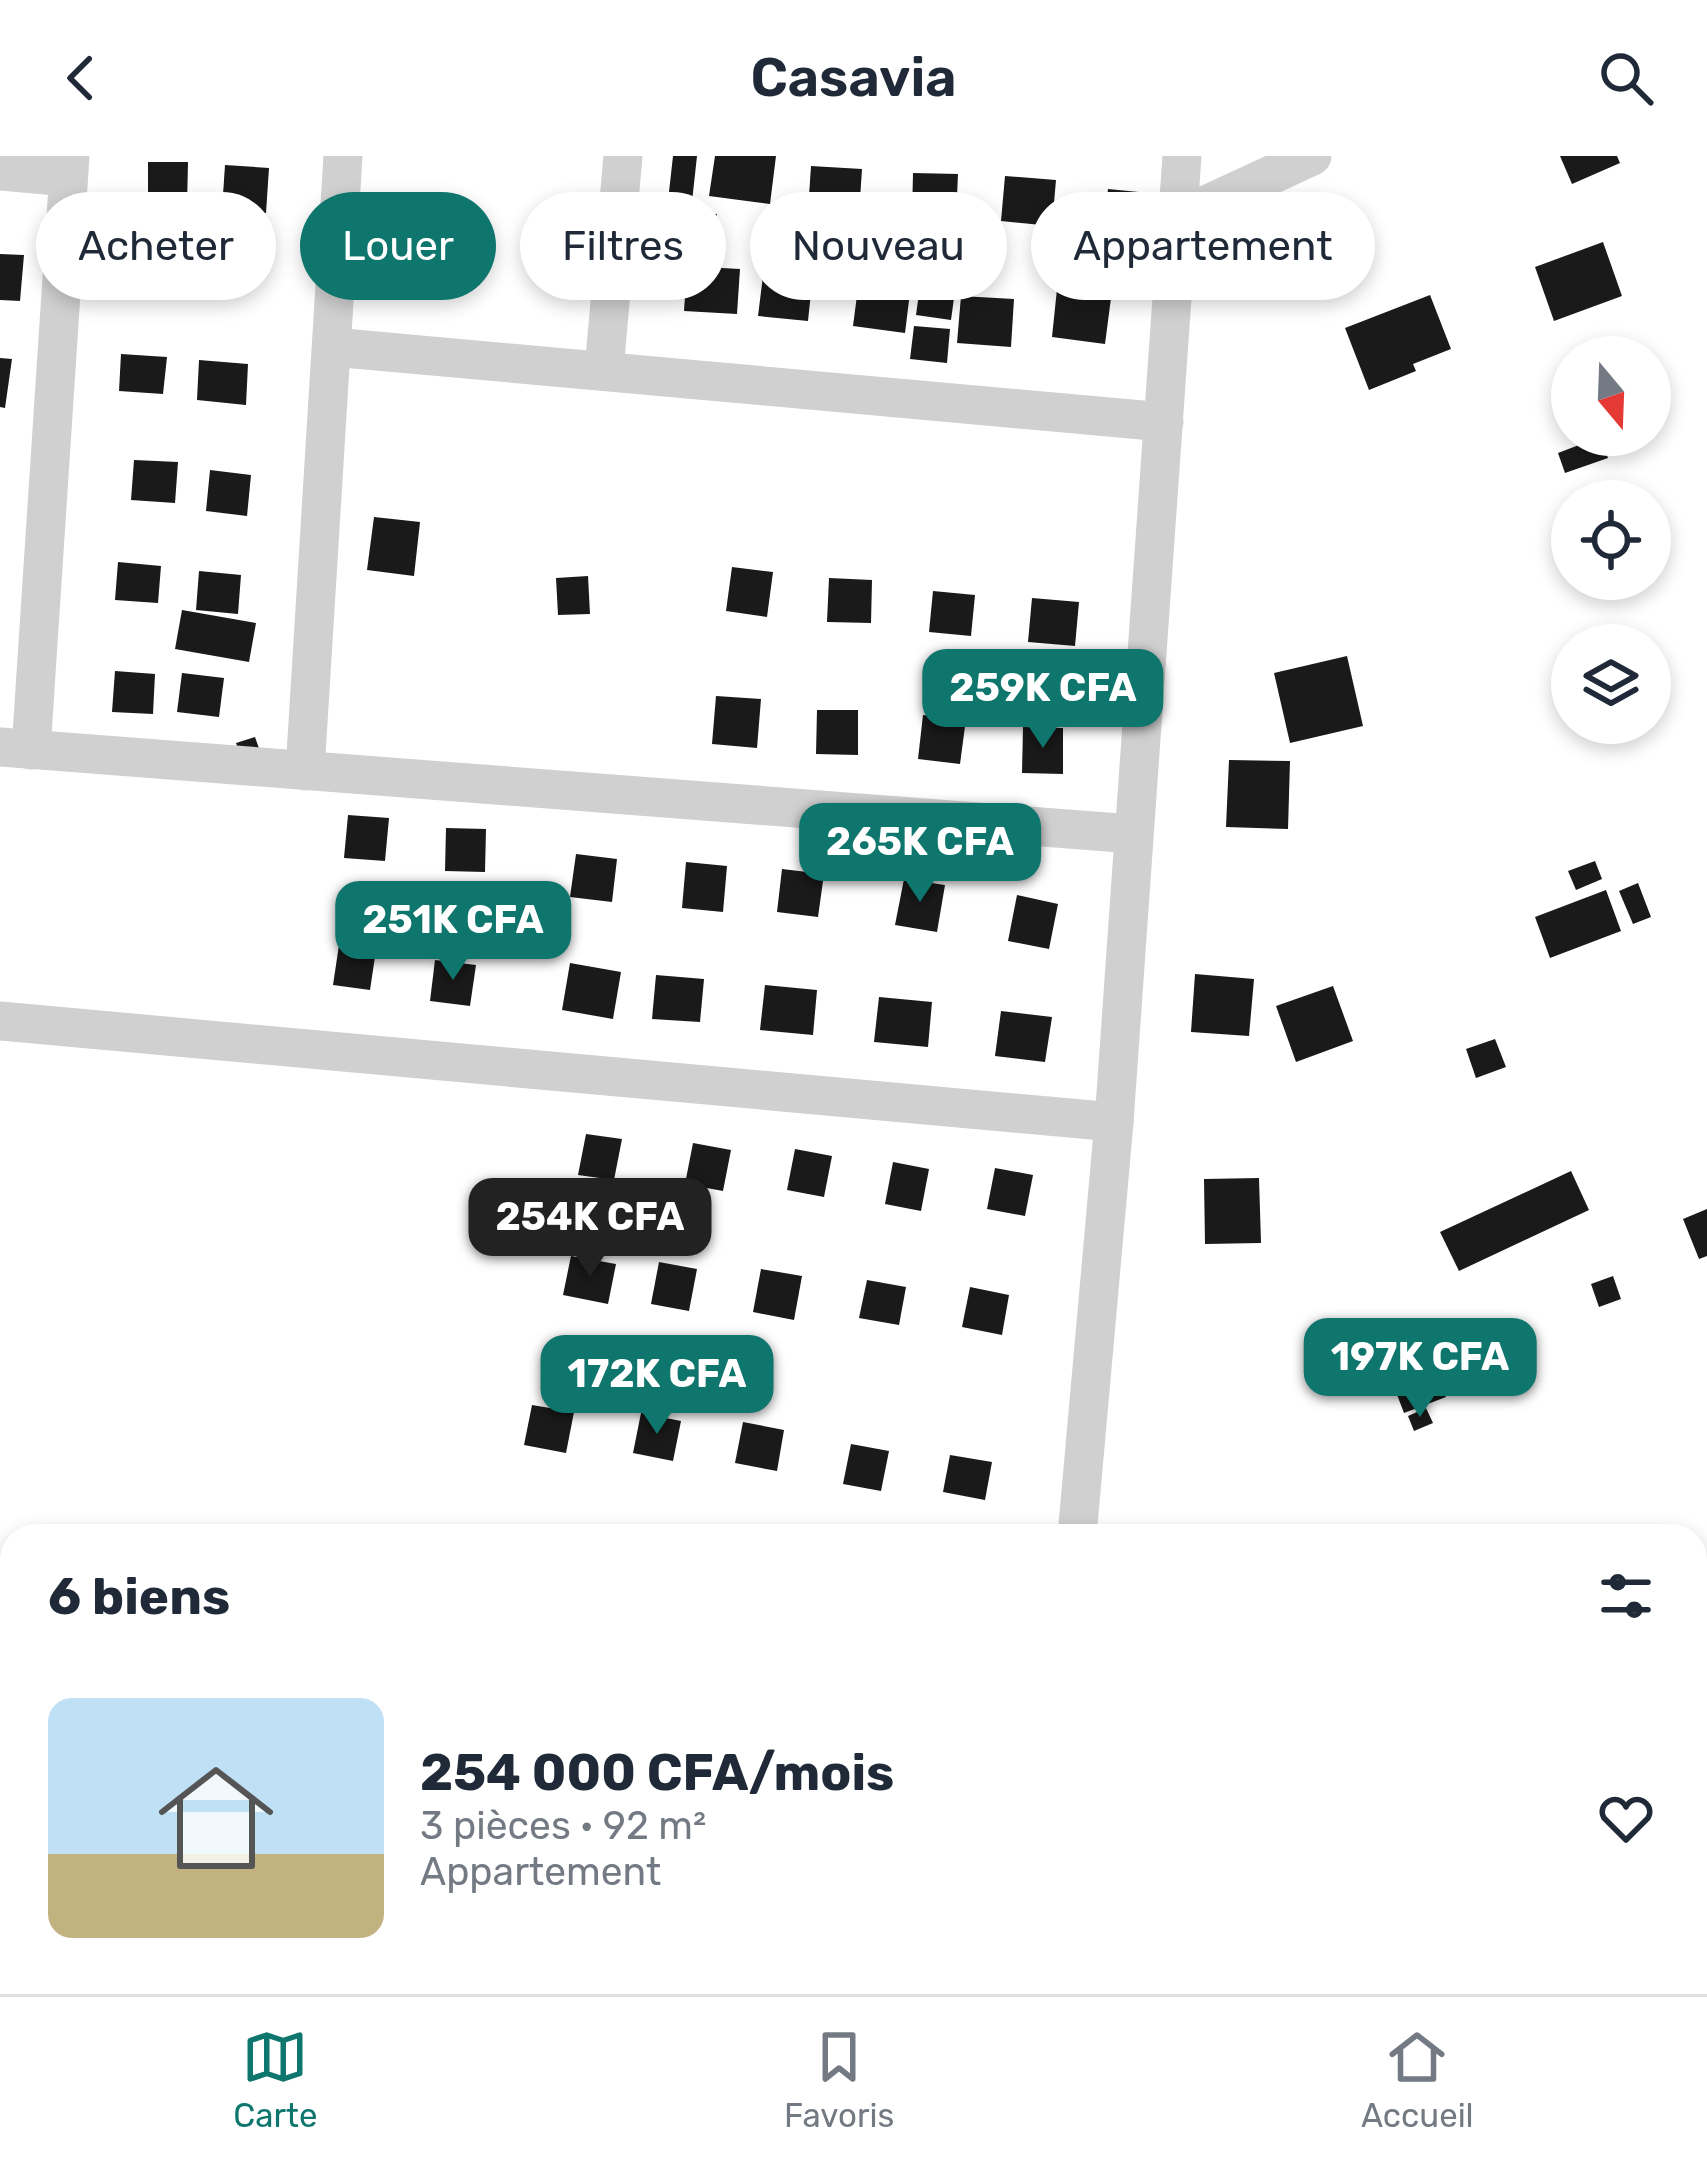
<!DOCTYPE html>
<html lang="fr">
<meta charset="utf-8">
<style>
:root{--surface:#fff;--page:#f2f2f3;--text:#1f2937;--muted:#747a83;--line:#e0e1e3;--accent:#0f766e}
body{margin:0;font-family:Rubik,sans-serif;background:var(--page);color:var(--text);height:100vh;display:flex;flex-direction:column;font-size:45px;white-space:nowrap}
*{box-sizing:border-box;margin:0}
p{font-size:39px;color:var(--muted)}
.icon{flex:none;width:66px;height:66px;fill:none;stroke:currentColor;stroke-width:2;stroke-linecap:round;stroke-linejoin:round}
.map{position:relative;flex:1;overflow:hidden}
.panel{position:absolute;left:0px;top:1368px;width:1707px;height:471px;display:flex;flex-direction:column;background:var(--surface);border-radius:36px 36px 0 0;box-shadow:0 6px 18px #0003}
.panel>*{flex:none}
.guide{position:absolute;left:36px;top:36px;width:1635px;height:108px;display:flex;gap:24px}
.needle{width:78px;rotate:161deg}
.tools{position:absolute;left:1551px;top:180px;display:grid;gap:24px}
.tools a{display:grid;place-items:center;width:120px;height:120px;border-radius:50%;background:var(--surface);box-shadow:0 6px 18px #0003;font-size:60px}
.price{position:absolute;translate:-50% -102px;padding:0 27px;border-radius:24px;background:var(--accent);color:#fff;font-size:39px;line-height:78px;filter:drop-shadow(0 3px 6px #0008)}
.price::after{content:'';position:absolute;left:50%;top:72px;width:36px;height:27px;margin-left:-18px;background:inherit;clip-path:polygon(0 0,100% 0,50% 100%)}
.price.on{background:#222;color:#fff}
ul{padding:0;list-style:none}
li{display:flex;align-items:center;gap:36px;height:300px;padding:0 48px}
li span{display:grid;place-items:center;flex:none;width:336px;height:240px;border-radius:24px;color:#555}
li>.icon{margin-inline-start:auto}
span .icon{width:144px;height:144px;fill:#fffc;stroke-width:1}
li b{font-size:51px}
h2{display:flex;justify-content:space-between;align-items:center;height:144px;padding:0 48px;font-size:51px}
.tag{padding:0 42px;border-radius:54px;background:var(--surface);box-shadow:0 6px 18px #0003;font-size:42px;line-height:108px}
.tag.on{background:var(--accent);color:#fff}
header{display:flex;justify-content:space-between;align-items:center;height:156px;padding:0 48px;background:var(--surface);font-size:54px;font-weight:600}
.tabs{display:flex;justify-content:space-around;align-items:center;height:168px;border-top:3px solid var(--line);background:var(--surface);font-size:33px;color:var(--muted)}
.tabs a{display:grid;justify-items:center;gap:6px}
.tabs .on{color:var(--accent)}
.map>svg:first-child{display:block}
.building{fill:#1a1a1a}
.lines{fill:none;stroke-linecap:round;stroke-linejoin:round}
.minor{stroke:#d0d0d0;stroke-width:39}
</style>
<header><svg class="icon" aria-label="back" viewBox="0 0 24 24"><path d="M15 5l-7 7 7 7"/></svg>Casavia<svg class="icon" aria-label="search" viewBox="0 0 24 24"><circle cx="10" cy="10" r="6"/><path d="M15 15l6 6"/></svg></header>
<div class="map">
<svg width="1707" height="1838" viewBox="0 0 1707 1838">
<rect width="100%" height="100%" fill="#fff"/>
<g class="building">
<polygon points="673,0 697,0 691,55 717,58 714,78 665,72"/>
<polygon points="715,0 776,0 770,48 709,40"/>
<polygon points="1560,0 1617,0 1620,7 1572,28"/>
<polygon points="148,6 188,6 187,50 148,50"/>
<polygon points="225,9 269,12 266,57 222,54"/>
<polygon points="811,10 862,13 859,59 808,55"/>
<polygon points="913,17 958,18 956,62 912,60"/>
<polygon points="1005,20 1056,24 1052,70 1001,65"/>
<polygon points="1108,33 1159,38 1154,84 1103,77"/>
<polygon points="1603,86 1622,140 1554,165 1535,111"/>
<polygon points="0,98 24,99 20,145 0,144"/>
<polygon points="687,110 740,113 737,158 684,155"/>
<polygon points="764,112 813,117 808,165 758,160"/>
<polygon points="922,115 957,120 951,164 916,159"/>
<polygon points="859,124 911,128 905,177 853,170"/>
<polygon points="1057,133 1111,142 1105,188 1052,181"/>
<polygon points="1430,139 1451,193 1413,208 1416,215 1369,234 1345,172"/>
<polygon points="961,140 1014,143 1011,191 957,187"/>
<polygon points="914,170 950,173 947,207 910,203"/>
<polygon points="121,198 167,201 163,238 119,235"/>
<polygon points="0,202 12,203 5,252 0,251"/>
<polygon points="199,204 248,208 246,249 197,244"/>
<polygon points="1600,281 1608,302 1565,317 1558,297"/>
<polygon points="134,304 178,306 175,347 131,344"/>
<polygon points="210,314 251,319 247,360 206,355"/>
<polygon points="374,361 420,366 414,420 367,414"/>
<polygon points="118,406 161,410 158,447 115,444"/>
<polygon points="732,411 773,416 767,461 726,455"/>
<polygon points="199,415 241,419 238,458 196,454"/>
<polygon points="588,420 590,458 558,459 556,422"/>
<polygon points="829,422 872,424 871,467 827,466"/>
<polygon points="933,435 975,439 971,480 929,476"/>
<polygon points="1032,442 1079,446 1075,490 1028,486"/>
<polygon points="182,454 256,467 249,506 175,493"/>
<polygon points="1347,500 1363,570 1290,587 1274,517"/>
<polygon points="115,515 155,518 153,558 112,556"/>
<polygon points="182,517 224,522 219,561 177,556"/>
<polygon points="716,540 761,543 757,592 712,588"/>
<polygon points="817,554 858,554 858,599 816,598"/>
<polygon points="923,559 966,563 960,608 918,603"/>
<polygon points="1023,571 1063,572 1063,618 1022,617"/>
<polygon points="255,581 262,601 243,607 236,587"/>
<polygon points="1229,604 1290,605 1288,673 1226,671"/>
<polygon points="348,659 389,662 385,705 344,702"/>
<polygon points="446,672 486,673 485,716 445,715"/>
<polygon points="576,698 617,703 612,746 570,741"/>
<polygon points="1595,705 1602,723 1576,734 1568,715"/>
<polygon points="686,706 727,710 723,756 682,752"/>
<polygon points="782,713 824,718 818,761 777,756"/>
<polygon points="904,723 945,729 937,776 895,769"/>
<polygon points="1638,727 1651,761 1633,768 1619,735"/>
<polygon points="1606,734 1621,775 1550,802 1535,761"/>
<polygon points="1017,739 1058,748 1049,793 1008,785"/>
<polygon points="339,789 376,794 370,834 333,829"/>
<polygon points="435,804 476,809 470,850 430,845"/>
<polygon points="570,807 621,816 613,863 562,854"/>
<polygon points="1195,818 1254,823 1249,880 1191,876"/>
<polygon points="656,819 704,823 700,866 652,863"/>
<polygon points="765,829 817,834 813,879 760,874"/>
<polygon points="1333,830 1353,885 1296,906 1276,850"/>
<polygon points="879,841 932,846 928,891 874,886"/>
<polygon points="1001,855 1052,861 1045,906 995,900"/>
<polygon points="1495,883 1506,911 1476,922 1466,893"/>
<polygon points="586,978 622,983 614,1024 578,1019"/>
<polygon points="693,987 731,994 723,1035 685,1028"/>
<polygon points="795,993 832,1000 824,1041 787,1034"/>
<polygon points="893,1006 929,1013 921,1055 885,1048"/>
<polygon points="995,1012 1033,1019 1025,1060 987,1053"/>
<polygon points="1571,1015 1589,1054 1459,1115 1440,1076"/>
<polygon points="1259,1022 1261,1087 1205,1088 1204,1023"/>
<polygon points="1707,1053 1707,1100 1699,1103 1683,1063"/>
<polygon points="571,1100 616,1108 608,1148 563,1139"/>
<polygon points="659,1106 697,1113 689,1155 651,1148"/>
<polygon points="761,1113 802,1120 794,1164 753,1156"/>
<polygon points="1613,1120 1621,1143 1599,1151 1591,1128"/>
<polygon points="867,1124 906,1131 899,1169 859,1162"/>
<polygon points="970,1131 1009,1139 1002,1179 962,1171"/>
<polygon points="1436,1212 1446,1241 1404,1257 1393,1228"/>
<polygon points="532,1249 574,1256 566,1297 524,1289"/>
<polygon points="1426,1252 1433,1267 1414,1275 1408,1260"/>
<polygon points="641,1257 681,1265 673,1305 633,1297"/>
<polygon points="743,1266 784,1274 777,1315 735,1307"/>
<polygon points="851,1288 889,1295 881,1335 843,1328"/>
<polygon points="950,1299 992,1306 985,1344 943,1336"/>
<polygon points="1707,1604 1707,1651 1696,1656 1695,1610"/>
<polygon points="1707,1683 1707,1776 1695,1750 1695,1689"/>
</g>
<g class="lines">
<g class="minor">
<polyline points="0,15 68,21"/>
<polyline points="1178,62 1312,0"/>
<polyline points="332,191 1164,266"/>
<polyline points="604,214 623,0"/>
<polyline points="0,591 1133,678"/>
<polyline points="31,594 70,0"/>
<polyline points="305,615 343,0"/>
<polyline points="0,865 1114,966"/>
<polyline points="1077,1380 1114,966 1182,0"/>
</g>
</g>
</svg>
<div class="tools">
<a><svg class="needle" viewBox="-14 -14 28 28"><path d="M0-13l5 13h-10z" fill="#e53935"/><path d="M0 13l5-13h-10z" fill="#747a83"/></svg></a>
<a><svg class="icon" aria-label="locate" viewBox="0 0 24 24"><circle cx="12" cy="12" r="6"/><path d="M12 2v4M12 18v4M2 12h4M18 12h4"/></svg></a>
<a><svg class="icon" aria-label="layers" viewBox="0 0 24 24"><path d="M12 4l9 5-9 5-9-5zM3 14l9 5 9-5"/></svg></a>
</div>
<b class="price" style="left:1043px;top:595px">259K CFA</b>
<b class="price" style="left:920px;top:749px">265K CFA</b>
<b class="price" style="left:453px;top:827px">251K CFA</b>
<b class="price on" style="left:590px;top:1124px">254K CFA</b>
<b class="price" style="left:1420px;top:1264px">197K CFA</b>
<b class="price" style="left:657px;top:1281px">172K CFA</b>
<div class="guide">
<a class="tag">Acheter</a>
<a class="tag on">Louer</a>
<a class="tag">Filtres</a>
<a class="tag">Nouveau</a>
<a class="tag">Appartement</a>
</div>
<section class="panel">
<h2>6 biens<svg class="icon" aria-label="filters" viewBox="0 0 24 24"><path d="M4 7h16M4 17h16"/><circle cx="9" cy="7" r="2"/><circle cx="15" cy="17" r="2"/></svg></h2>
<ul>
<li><span style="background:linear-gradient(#bfe0f5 65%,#c2b280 0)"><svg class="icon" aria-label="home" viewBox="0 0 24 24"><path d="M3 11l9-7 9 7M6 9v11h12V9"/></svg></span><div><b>254 000 CFA/mois</b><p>3 pièces · 92 m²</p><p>Appartement</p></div><svg class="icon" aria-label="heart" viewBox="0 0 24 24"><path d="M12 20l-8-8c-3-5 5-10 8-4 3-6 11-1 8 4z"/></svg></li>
</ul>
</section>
</div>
<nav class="tabs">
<a class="on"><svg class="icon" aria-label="map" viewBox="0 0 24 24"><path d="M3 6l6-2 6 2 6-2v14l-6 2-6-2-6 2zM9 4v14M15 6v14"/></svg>Carte</a>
<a><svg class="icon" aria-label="saved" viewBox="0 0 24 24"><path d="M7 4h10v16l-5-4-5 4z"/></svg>Favoris</a>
<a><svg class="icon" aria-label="home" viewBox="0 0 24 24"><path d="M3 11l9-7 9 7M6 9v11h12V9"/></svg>Accueil</a>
</nav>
